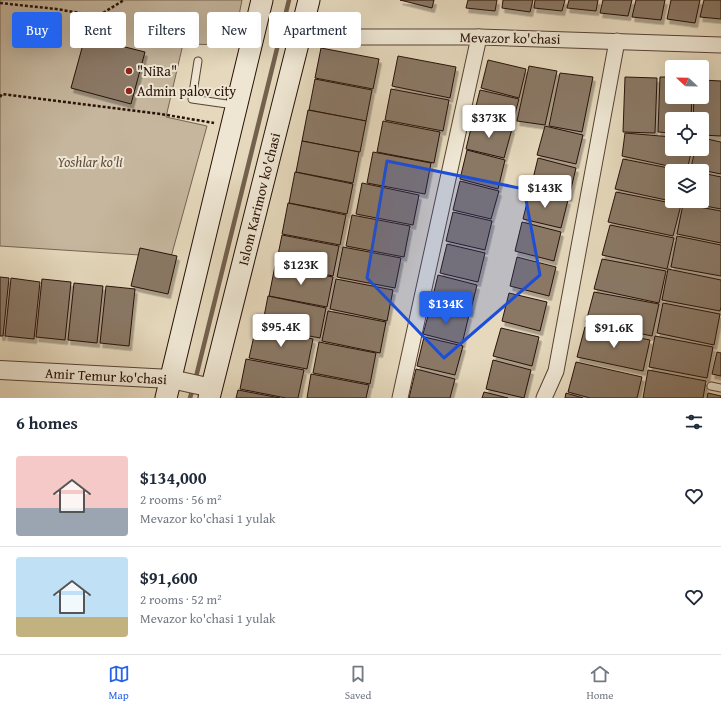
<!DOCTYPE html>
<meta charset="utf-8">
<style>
:root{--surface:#fff;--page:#f2f2f3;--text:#1f2937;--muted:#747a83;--line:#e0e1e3;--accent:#2563eb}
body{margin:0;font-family:"Gentium Book Plus",serif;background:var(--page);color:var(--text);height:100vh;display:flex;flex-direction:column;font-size:15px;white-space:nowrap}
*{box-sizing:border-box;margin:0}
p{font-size:13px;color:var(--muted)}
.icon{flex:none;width:22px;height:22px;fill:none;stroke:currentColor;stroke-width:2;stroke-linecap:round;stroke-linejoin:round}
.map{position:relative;height:398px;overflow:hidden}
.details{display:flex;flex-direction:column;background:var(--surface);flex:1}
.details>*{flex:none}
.top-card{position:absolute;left:12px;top:12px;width:400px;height:36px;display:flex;gap:8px}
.needle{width:26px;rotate:292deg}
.tools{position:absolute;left:665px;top:60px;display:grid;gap:8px}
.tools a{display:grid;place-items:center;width:44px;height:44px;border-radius:4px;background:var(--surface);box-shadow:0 4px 16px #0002;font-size:20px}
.price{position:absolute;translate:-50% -34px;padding:0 9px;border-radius:4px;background:#fff;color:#222;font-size:13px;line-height:26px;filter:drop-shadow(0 1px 2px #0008)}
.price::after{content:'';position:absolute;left:50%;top:24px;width:12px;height:9px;margin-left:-6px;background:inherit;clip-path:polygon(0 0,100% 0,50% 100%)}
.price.active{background:var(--accent);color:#fff}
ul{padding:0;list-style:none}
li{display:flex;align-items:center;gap:12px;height:100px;padding:0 16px}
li+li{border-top:1px solid var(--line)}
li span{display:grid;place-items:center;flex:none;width:112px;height:80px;border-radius:4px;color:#555}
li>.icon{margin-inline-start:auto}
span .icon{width:48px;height:48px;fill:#fffc;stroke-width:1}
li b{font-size:17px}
h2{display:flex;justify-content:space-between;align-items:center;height:48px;padding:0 16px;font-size:17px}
.chip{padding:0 14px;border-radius:4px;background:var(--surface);box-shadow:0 4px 16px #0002;font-size:14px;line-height:36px}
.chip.active{background:var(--accent);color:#fff}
.tabs{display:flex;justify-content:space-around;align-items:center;height:56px;border-top:1px solid var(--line);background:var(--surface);font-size:11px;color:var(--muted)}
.tabs a{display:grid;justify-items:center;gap:2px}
.tabs .active{color:var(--accent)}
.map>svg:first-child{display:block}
.green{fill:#c5b69d;stroke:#766452}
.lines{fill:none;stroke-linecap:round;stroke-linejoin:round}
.stream{stroke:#73604e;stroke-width:4.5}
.building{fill:#8a7865;stroke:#281107;filter:url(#shadow)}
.service-casing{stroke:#574334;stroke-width:9}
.minor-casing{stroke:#574334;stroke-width:17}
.tertiary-casing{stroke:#574334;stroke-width:20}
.secondary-casing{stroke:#281107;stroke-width:23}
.path{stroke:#281107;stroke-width:2.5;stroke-dasharray:3 2;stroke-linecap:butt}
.service{stroke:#eee6d3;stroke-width:7}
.minor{stroke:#eee6d3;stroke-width:15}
.tertiary{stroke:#eee6d3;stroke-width:18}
.secondary{stroke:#eee6d3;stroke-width:21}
.marked{fill:#1d4ed8;fill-opacity:0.2;stroke:#1d4ed8;stroke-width:3;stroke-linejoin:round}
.poi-dot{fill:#8f2418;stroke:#eee6d3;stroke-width:1.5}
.labels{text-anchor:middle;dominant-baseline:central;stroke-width:4;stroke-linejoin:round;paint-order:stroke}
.street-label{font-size:14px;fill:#281107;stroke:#eee6d3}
.poi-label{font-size:14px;fill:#281107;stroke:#eee6d3;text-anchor:start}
.park-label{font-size:14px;font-style:italic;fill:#5f4b3c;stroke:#eee6d3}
</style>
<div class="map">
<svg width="721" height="398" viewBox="0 0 721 398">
<defs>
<filter id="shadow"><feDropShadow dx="2.5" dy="4.5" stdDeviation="0" flood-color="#0004"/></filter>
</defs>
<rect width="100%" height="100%" fill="#e5d8bc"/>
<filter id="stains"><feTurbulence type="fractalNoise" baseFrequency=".005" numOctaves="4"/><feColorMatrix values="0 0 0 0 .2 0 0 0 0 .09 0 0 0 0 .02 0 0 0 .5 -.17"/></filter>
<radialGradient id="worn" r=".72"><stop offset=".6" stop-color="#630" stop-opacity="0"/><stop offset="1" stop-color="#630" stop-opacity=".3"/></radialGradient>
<polygon class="green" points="0,0 242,0 233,45 183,44 166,117 207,126 171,257 0,246"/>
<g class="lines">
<g class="stream">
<polyline points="195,381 289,0"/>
<polyline points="190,398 193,388"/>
</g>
</g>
<g class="building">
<polygon points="400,0 434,0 432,8"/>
<polygon points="468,0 497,0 495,11 466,8"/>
<polygon points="503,0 533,0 530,12 502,8"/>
<polygon points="535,0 565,0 562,11 534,8"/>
<polygon points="569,0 598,0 596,11 567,8"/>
<polygon points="603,0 632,0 628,16 600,13"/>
<polygon points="636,0 665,0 661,20 632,17"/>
<polygon points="671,0 700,0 695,23 667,19"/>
<polygon points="704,0 721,0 721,19 700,17"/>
<polygon points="85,37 145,52 131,104 71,88"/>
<polygon points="321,48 379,59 373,89 315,78"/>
<polygon points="398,56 456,67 450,98 392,86"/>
<polygon points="488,60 526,69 519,98 481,88"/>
<polygon points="529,66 557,71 545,125 517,121"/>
<polygon points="560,73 593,77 582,132 549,126"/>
<polygon points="625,77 657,78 655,133 623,132"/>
<polygon points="660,77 672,77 672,97 692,97 691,119 672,119 672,133 658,132"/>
<polygon points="315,79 372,90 366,121 309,110"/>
<polygon points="702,80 721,81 721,136 702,135 702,119 693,119 694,97 702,97"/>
<polygon points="391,89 449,100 443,131 385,120"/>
<polygon points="480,90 519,99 511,128 473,118"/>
<polygon points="308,110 366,121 360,152 302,141"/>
<polygon points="473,120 512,129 504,158 466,149"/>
<polygon points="383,121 440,132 434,163 377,152"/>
<polygon points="545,126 583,135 576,164 537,155"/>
<polygon points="625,133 672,137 672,149 692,149 687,170 622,156"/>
<polygon points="702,138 721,142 721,174 691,168 695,149 702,149"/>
<polygon points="302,141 359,152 353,183 296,172"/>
<polygon points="467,150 505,160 498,189 460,179"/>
<polygon points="373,152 431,163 425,194 367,183"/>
<polygon points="538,158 576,168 569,197 531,187"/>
<polygon points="623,159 684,171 672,171 672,201 681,201 680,203 615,189"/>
<polygon points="295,172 353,184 347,214 289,203"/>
<polygon points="702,173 721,177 721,209 684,202 702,201"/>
<polygon points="460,181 499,191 491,219 453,210"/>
<polygon points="362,183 419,195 413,225 356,214"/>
<polygon points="530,190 568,200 561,228 523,219"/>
<polygon points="616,192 681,205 673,236 608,222"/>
<polygon points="288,203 346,215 340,245 282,234"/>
<polygon points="683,204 721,211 721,243 677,234"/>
<polygon points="453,212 492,221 485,250 446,241"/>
<polygon points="352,215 410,226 404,257 346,246"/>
<polygon points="522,222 561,232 554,261 515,251"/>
<polygon points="610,225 674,238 667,269 602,255"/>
<polygon points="282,235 339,246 333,276 276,265"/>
<polygon points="677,236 721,245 721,276 671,267"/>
<polygon points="447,244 485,253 478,282 440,273"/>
<polygon points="343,247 401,258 395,288 337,277"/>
<polygon points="140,248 177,256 168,294 131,286"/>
<polygon points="517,257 556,267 549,296 510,286"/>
<polygon points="602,259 666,271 659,303 594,289"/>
<polygon points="275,266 333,277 327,307 269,296"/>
<polygon points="668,269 721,280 721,307 720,311 662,300"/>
<polygon points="438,275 477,285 470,313 431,304"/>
<polygon points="0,277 9,278 3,336 0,336"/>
<polygon points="11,278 40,282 34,339 5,336"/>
<polygon points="42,279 71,282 65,340 36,337"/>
<polygon points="336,279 393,290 387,321 330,309"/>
<polygon points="74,283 103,286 97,343 68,340"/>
<polygon points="106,286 135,289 129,346 100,343"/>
<polygon points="594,292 659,304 652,336 586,322"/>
<polygon points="509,293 547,302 540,331 502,321"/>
<polygon points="268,296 326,308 320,338 262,327"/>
<polygon points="663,303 720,314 714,345 657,333"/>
<polygon points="431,305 469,315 462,344 423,334"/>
<polygon points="328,311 386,322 380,353 322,341"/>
<polygon points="256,327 313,339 307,369 249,358"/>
<polygon points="585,327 650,340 643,371 577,357"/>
<polygon points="501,328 539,337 532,366 493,356"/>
<polygon points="655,336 713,347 707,378 649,367"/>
<polygon points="424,337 463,346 455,375 417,366"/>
<polygon points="319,342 376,353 370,384 313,373"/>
<polygon points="717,352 721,353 721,376 712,374"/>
<polygon points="246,359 304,370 298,398 286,398 240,389"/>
<polygon points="493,360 531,370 524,398 486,389"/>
<polygon points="576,362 642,377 637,398 590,398 568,392"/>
<polygon points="416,369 455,379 450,398 409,398"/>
<polygon points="648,370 706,381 703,398 643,398"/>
<polygon points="311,374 369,385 366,398 307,398"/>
<polygon points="238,390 280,398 236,398"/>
<polygon points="484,392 508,398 482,398"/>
<polygon points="566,393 583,398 565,398"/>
<polygon points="708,393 721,396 721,398 707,398"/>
</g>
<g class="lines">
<g class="service-casing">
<g id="service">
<polyline points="198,61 192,99 234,105"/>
<polyline points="711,386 721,388"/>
</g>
</g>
<g class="minor-casing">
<g id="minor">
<polyline points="300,37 479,37 721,45"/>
<polyline points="400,398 479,37"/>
<polyline points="544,398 556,371 617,41"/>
</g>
</g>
<g class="tertiary-casing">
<polyline id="tertiary" points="0,370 171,379 212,388"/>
</g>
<g class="secondary-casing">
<g id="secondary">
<polyline points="166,398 262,0"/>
<polyline points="209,398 309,0"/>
</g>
</g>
<g class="path">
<polyline points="0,3 56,9 98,16 124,0"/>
<polyline points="0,97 2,94 161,114 214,123"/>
</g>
<use href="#service" class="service"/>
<use href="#minor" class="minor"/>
<use href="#tertiary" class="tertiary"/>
<use href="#secondary" class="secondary"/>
</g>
<path class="marked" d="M387 161 524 189 540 275 444 358 367 278Z"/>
<g class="poi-dot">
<circle cx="129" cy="71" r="4"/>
<circle cx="129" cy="91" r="4"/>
</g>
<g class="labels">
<g class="street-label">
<text transform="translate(510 38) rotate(1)">Mevazor ko'chasi</text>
<text transform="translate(259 199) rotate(-76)">Islom Karimov ko'chasi</text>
<text transform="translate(106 376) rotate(3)">Amir Temur ko'chasi</text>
</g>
<g class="poi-label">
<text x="137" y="71">"NiRa"</text>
<text x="137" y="91">Admin palov city</text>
</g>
<g class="park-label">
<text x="90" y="162">Yoshlar ko'li</text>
</g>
</g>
<rect width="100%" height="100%" filter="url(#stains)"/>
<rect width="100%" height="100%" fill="url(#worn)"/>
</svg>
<div class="tools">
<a><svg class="needle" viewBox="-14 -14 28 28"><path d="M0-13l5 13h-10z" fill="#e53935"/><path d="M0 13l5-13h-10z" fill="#747a83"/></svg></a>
<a><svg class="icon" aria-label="locate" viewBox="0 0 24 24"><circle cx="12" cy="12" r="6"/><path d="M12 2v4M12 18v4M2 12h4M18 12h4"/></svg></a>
<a><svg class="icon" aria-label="layers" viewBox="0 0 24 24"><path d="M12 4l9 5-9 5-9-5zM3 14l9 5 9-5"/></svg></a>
</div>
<b class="price" style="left:489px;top:139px">$373K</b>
<b class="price" style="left:545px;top:209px">$143K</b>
<b class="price" style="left:301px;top:286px">$123K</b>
<b class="price active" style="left:446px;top:325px">$134K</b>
<b class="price" style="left:281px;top:348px">$95.4K</b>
<b class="price" style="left:614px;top:349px">$91.6K</b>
<div class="top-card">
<a class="chip active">Buy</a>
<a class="chip">Rent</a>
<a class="chip">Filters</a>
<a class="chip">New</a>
<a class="chip">Apartment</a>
</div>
</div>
<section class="details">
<h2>6 homes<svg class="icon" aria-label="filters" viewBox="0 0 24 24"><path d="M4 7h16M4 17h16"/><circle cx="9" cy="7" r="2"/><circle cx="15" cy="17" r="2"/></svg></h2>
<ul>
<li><span style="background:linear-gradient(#f6c9c9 65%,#9aa5b1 0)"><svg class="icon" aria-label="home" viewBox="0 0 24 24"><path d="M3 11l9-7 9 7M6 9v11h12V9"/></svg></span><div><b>$134,000</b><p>2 rooms · 56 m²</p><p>Mevazor ko'chasi 1 yulak</p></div><svg class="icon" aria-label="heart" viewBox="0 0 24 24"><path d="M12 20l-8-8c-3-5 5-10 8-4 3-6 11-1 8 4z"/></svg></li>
<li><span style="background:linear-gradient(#bfe0f5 75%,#c2b280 0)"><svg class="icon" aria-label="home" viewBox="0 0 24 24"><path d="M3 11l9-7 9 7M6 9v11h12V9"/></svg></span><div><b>$91,600</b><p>2 rooms · 52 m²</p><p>Mevazor ko'chasi 1 yulak</p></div><svg class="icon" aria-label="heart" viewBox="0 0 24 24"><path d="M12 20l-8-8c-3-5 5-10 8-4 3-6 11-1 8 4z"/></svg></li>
</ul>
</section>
<nav class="tabs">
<a class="active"><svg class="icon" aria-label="map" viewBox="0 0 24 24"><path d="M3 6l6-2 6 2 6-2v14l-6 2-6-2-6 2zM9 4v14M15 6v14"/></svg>Map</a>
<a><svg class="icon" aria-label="saved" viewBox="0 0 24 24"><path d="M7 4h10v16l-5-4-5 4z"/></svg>Saved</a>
<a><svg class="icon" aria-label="home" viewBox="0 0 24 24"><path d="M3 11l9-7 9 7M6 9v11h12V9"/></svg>Home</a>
</nav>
